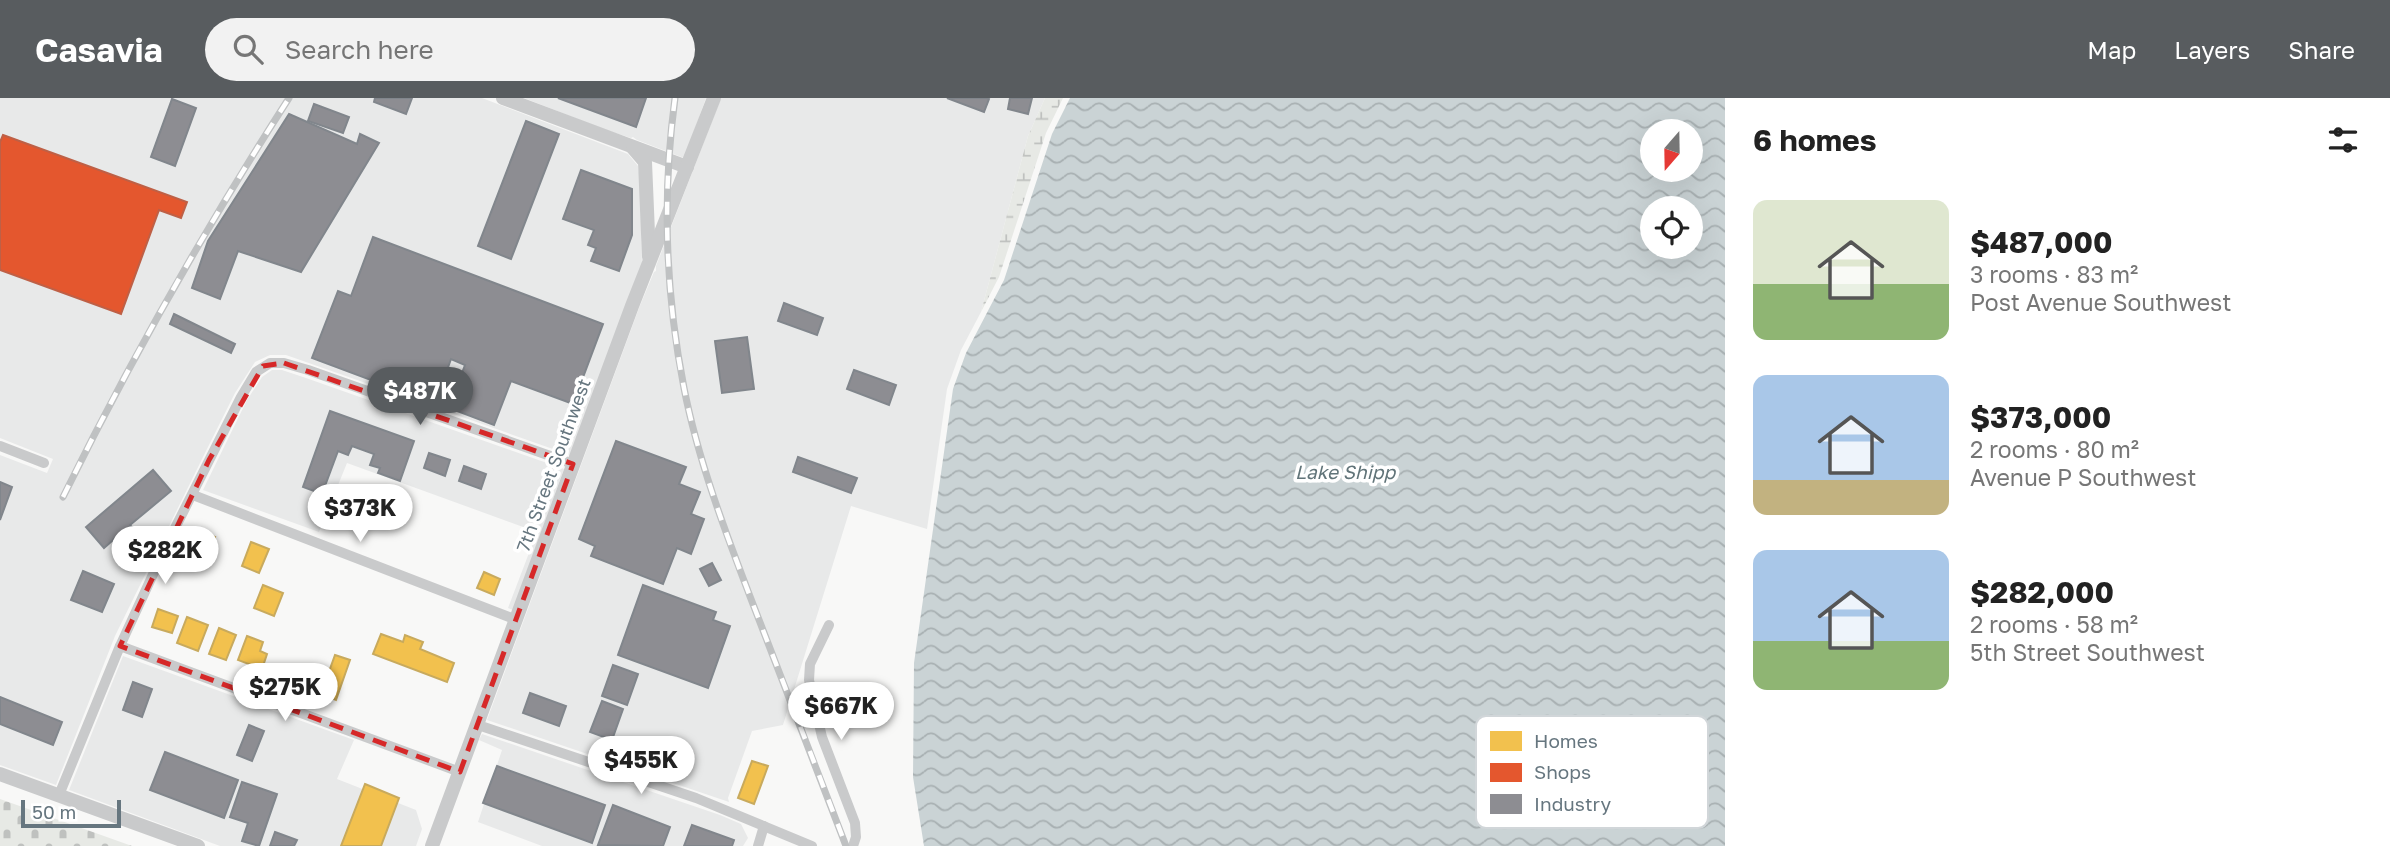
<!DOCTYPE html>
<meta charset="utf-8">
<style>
:root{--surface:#fff;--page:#f2f2f2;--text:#222;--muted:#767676;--accent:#585c5f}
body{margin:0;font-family:"Golos Text",sans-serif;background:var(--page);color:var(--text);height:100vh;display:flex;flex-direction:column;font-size:26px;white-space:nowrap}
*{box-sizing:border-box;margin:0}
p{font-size:23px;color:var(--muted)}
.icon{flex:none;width:38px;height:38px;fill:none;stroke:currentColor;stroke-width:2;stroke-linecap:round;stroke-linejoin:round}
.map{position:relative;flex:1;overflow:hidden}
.drawer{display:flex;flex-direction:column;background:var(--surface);width:665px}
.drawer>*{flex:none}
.needle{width:46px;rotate:200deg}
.fabs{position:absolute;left:1640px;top:21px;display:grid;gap:14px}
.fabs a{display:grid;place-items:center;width:63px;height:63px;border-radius:50%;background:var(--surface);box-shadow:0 7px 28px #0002;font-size:35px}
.scale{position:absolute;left:21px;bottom:18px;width:100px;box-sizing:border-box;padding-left:7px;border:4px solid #66767f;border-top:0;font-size:19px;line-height:24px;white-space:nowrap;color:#66767f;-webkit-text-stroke:5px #fff;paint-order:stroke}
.price{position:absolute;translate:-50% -60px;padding:0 16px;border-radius:24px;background:#fff;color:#222;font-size:23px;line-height:46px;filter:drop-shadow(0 2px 4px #0008)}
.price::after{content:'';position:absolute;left:50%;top:42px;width:21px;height:16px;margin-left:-10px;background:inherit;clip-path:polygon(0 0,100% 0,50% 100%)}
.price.selected{background:var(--accent);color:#fff}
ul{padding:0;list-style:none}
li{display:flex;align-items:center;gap:21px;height:175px;padding:0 28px}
li span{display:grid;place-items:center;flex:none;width:196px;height:140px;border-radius:14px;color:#555}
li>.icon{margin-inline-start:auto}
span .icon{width:84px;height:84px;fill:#fffc;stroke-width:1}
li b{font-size:30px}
h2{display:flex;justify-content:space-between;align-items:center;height:84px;padding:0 28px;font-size:30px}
header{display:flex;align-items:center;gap:42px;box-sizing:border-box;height:98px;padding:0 35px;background:var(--accent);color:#fff}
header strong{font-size:33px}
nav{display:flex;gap:38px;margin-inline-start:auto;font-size:24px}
.search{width:490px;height:63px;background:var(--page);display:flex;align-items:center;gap:18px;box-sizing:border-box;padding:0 24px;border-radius:38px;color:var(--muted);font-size:26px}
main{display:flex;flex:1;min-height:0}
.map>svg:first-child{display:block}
.built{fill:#e8e9e9}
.wetland{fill:url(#wetland-marsh)}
.cemetery{fill:url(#cemetery-stones)}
.water{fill:url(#water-waves);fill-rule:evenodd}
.homes{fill:#f2c14e;stroke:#c8aa5d;stroke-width:2}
.shops{fill:#e4572e;stroke:#be6046;stroke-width:2}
.industry{fill:#8d8d92;stroke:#81868c;stroke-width:2}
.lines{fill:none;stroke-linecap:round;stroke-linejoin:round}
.minor{stroke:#c9cacb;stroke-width:10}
.tertiary{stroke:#c9cacb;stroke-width:14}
.rail-casing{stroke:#bfc1c2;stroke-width:7}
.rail{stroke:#fff;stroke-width:4.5;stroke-dasharray:13;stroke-linecap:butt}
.marked{fill:none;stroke:#d62828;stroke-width:5;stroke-dasharray:14 9;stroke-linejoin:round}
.labels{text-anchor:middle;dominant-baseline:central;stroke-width:7;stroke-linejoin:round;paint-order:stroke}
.street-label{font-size:18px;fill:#66767f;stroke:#fff}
.water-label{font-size:19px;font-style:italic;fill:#617479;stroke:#fff}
.key{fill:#fff;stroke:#d1d6d9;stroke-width:2}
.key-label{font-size:19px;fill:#66767f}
</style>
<header>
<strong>Casavia</strong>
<div class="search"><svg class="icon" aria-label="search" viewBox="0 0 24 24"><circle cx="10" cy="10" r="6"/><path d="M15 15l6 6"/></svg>Search here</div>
<nav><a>Map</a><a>Layers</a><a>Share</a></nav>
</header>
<main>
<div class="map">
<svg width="1725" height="748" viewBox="0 0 1725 748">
<defs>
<pattern id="wetland-marsh" width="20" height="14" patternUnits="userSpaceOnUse" patternTransform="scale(1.75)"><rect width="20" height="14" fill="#e7e9e5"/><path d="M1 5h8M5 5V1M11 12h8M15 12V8" fill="none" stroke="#bfc1bf"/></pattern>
<pattern id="cemetery-stones" width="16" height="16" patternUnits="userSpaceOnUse" patternTransform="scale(1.75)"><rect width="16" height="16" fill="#e7e9e5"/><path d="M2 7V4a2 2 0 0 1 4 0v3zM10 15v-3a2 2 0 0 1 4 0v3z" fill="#bfc1bf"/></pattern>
<pattern id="water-waves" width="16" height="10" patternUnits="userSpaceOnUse" patternTransform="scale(1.75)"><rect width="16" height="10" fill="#cad3d5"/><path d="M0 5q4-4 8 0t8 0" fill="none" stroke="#a8b0b2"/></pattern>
</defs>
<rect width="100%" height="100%" fill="#f8f8f7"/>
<g class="built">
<polygon points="0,0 482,0 628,56 638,68 640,83 642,166 570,357 286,257 270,257 255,264 235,295 203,359 115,538 56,687 0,667 0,357 47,375 53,361 0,340"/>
<polygon points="524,0 706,0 684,60 637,42 633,39 631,40 606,32"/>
<polygon points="721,0 1045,0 1028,38 981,214 961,252 947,291 927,431 851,408 783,627 752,633 728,700 729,704 487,622 639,210 654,174 656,173 656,168"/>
<polygon points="272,272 282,272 306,280 564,371 513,512 508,510 537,434 347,365 319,434 203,392 247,302 262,279"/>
<polygon points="123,558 354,642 337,681 416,712 422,731 416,748 220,748 69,692"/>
<polygon points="482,636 720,717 741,726 748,740 743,748 542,748 478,724 502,652 479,642"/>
</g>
<polygon class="wetland" points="1045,0 1063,0 1046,35 999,179 981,214 1028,38"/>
<polygon class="cemetery" points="0,701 132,748 0,748"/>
<path class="water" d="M1070 0H1725V748H924L913 679 914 565 953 291 966 255 1004 182 1052 36ZM1652 33H1690V72H1652ZM1652 110H1690V149H1652Z"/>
<g class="homes">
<polygon points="193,430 215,439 209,453 187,444"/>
<polygon points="251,444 269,451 259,475 242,468"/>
<polygon points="484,474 500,481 494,497 477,490"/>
<polygon points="263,487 283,495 274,518 254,510"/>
<polygon points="158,511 178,518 172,535 152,529"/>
<polygon points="187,519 208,527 198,553 177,545"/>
<polygon points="219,530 236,537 226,562 209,556"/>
<polygon points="381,536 403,544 405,537 423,544 420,551 454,565 447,584 373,556"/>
<polygon points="247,538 263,544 260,553 267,556 262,571 238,562"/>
<polygon points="335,557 350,562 336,602 321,596"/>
<polygon points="752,663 768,668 754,706 738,700"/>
<polygon points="365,686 399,700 381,748 341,748"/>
</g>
<polygon class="shops" points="3,37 187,104 181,120 159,112 121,216 0,172 0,44"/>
<g class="industry">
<polygon points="375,0 412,0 406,16 374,4"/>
<polygon points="558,0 646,0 636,29"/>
<polygon points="947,0 987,0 989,1 984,14"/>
<polygon points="1010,0 1032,0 1028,16 1008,11"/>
<polygon points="172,1 196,10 175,68 151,59"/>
<polygon points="314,6 349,19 343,35 308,23"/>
<polygon points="289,16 357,46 360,36 379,45 301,174 238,153 220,201 192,190 208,143"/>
<polygon points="526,23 559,36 511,161 478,148"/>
<polygon points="581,72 632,91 632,137 619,173 591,163 596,150 588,147 594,132 563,121"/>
<polygon points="373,139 603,226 573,306 511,283 494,327 449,310 465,267 451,261 435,306 312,260 338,193 351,198"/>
<polygon points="784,205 823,220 817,237 778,223"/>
<polygon points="174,216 235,246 231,255 170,226"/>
<polygon points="747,239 754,291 722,295 715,243"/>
<polygon points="854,272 896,287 889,307 847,291"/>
<polygon points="330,313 414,343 400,383 378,375 380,370 370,367 374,356 352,348 348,357 338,353 322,396 303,389"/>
<polygon points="616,343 686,369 679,386 700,394 691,416 704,421 691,456 677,450 663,486 591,458 595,448 579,441"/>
<polygon points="429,355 450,362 445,378 424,370"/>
<polygon points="798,359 857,380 851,395 793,374"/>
<polygon points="464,368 486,376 481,391 459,383"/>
<polygon points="153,372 171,393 130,427 136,434 128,441 122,434 104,450 86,429"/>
<polygon points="0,384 12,389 0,422"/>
<polygon points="712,465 721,482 709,488 700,471"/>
<polygon points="83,473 114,486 102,514 71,502"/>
<polygon points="643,487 716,514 713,522 730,528 708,590 618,557"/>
<polygon points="613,567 638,576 627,607 602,598"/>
<polygon points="133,584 152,591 142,619 123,612"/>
<polygon points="530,595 566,608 559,628 523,615"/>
<polygon points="0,599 62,624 53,647 0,626"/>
<polygon points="602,603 623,611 612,642 590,634"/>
<polygon points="249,627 264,633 252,663 237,657"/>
<polygon points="165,654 238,682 224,720 150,692"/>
<polygon points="497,668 605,707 592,745 483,705"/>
<polygon points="242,684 277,696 259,748 242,743 248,725 230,719"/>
<polygon points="613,707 670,729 663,748 598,747"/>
<polygon points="692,727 734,742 732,748 684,748"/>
<polygon points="275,734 297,742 294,748 270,748"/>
</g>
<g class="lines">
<g class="minor">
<polyline points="0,348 44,365"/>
<polyline points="193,397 517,522"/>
<polyline points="829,527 810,566 809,582 822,639 855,725 856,739 853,748"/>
<polyline points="120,548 460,674"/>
<polyline points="478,627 696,700 812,748"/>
<polyline points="59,697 120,548 167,446 241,299 256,274 270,265 284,265 308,272 573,366"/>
<polyline points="758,748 764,728"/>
</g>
<g class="tertiary">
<polyline points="503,0 687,69"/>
<polyline points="633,50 645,64 649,159"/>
<polyline points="0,676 198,748"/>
<polyline points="432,748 632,208 714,0"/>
</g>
<g class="rail-casing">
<g id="rail">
<path d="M675 0C662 97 665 193 684 290 698 362 725 433 751 501 783 584 815 666 846 748"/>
<path d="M63 399C131 261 206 129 289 0"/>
</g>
</g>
<use href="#rail" class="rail"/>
</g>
<path class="marked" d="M284 265 573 366 460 674 120 548 209 362 263 268Z"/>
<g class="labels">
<g class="street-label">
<text transform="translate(553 367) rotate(-70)">7th Street Southwest</text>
</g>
<g class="water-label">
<text x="1345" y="373">Lake Shipp</text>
</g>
</g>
<rect x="1476" y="618" width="232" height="112" rx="10" class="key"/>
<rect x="1490" y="633" width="32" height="20" fill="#f2c14e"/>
<rect x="1490" y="665" width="32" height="19" fill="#e4572e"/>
<rect x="1490" y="696" width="32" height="20" fill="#8d8d92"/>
<g class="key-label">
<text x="1534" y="650">Homes</text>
<text x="1534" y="681">Shops</text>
<text x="1534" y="713">Industry</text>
</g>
</svg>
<div class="fabs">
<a><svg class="needle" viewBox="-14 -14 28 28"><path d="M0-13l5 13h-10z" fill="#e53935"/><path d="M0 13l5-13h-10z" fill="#767676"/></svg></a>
<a><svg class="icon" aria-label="locate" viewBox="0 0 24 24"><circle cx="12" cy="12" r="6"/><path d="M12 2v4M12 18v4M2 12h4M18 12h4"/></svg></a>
</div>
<div class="scale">50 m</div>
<b class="price selected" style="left:420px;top:329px">$487K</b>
<b class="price" style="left:360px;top:446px">$373K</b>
<b class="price" style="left:165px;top:488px">$282K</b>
<b class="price" style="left:285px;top:625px">$275K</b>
<b class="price" style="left:841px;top:644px">$667K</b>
<b class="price" style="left:641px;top:698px">$455K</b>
</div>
<section class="drawer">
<h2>6 homes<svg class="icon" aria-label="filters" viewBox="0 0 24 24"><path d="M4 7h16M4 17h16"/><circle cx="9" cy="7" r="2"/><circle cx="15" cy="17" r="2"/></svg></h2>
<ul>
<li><span style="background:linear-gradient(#dfe7d0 60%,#8fb573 0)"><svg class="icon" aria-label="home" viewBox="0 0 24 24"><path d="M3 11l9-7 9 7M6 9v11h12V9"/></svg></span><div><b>$487,000</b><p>3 rooms · 83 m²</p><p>Post Avenue Southwest</p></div></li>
<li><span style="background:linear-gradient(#a9c7e8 75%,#c2b280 0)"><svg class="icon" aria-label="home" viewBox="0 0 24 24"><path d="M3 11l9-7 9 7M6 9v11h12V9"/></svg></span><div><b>$373,000</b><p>2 rooms · 80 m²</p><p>Avenue P Southwest</p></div></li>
<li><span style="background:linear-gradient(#a9c7e8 65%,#8fb573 0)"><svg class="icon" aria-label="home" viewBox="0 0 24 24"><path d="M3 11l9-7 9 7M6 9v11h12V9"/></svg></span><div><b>$282,000</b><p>2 rooms · 58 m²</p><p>5th Street Southwest</p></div></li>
</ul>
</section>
</main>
